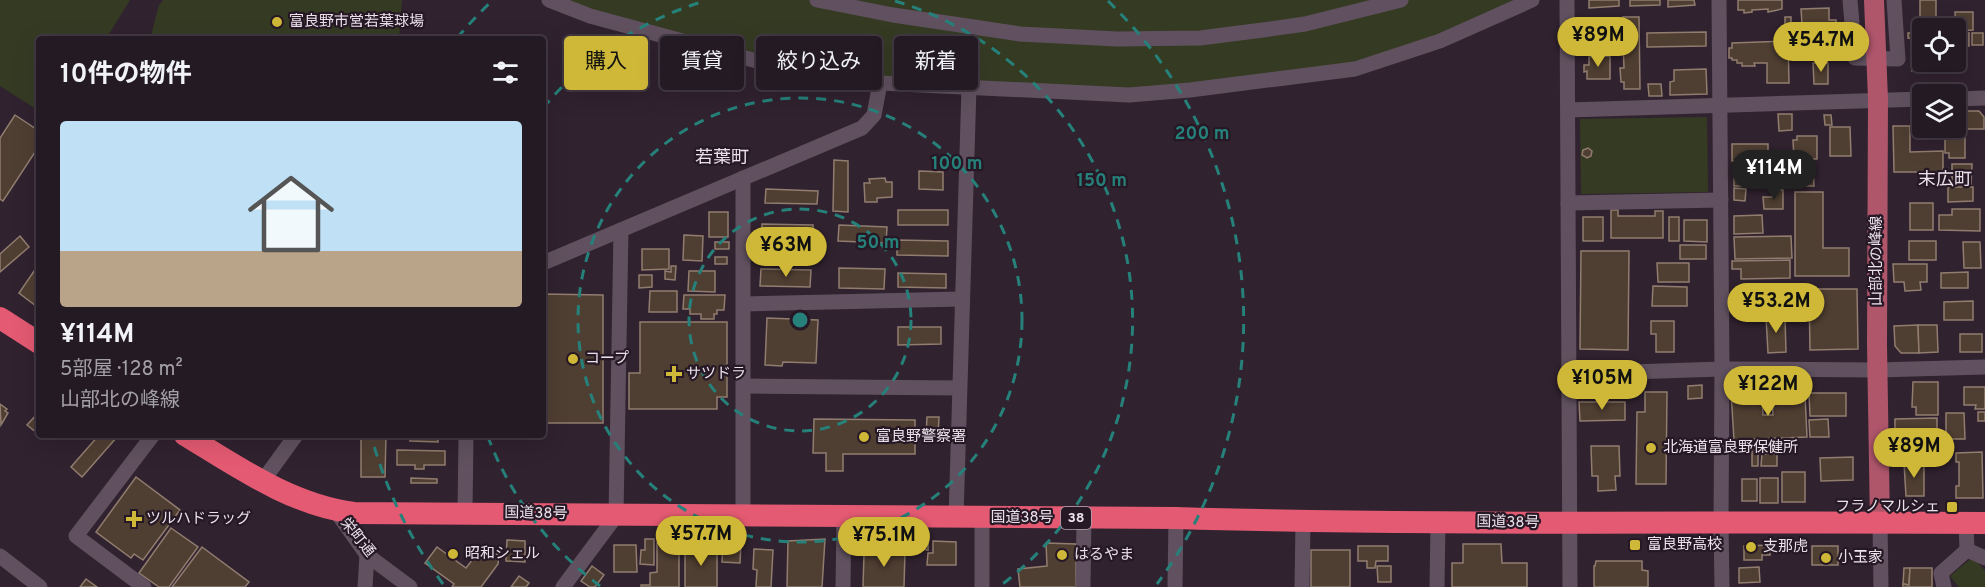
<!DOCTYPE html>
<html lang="ja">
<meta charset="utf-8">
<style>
:root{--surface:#241a23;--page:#2c232b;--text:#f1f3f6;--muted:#a3a1a6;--line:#413841;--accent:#cfb837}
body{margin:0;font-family:Overpass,"Noto Sans JP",sans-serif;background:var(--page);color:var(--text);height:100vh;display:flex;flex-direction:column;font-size:22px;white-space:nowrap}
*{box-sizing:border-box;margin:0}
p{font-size:20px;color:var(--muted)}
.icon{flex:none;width:33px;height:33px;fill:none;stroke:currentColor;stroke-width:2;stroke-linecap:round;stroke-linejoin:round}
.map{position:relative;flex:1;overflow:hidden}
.side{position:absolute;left:36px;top:36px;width:510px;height:402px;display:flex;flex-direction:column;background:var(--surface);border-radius:6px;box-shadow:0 6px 24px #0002,0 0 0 2px var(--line)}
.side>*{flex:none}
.hud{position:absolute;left:564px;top:36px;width:570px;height:54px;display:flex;gap:12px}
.tools{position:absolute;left:1912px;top:18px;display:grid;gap:12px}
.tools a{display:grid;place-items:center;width:54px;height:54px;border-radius:6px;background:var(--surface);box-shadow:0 6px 24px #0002,0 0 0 2px var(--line);font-size:30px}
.price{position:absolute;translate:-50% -51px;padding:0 14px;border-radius:21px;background:var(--accent);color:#111;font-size:20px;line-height:39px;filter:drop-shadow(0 2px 3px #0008)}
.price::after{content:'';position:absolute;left:50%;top:36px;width:18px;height:14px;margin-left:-9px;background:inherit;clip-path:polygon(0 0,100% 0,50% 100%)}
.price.on{background:#222;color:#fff}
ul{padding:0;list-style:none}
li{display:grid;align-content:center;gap:12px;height:318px;padding:0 24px}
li+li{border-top:2px solid var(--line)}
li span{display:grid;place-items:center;height:186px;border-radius:6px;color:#555}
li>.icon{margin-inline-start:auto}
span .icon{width:108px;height:108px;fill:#fffc;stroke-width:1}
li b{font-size:26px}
h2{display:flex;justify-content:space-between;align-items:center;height:72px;padding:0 24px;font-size:26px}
.tag{padding:0 21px;border-radius:6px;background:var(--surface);box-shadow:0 6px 24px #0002,0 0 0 2px var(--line);font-size:21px;line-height:54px}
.tag.on{background:var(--accent);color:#111}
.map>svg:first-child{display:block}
.green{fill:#353b23}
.building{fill:#4f3e32;stroke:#917d6f;stroke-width:1.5}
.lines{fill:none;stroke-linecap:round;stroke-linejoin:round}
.minor{stroke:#615160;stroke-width:15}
.major{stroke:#af566b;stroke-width:20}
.highway{stroke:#e35a72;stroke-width:22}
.ring{fill:none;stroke:#25817a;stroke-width:3;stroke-dasharray:10 8}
.poi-dot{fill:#cfb837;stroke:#261825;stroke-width:2}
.labels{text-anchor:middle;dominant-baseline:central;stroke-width:4.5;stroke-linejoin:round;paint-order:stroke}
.shield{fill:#261825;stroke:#afa5af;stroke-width:1.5}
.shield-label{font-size:14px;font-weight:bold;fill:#eae1ea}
.poi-label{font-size:15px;fill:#eae1ea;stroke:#261825;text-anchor:start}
.street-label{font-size:15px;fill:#eae1ea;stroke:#261825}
.quarter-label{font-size:18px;fill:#eae1ea;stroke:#261825}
.centre{fill:#25817a;stroke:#261825;stroke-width:3}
.ring-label{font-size:18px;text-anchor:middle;font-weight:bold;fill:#25817a;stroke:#261825;stroke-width:4.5;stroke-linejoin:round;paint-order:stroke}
</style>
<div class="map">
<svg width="1985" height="587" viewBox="0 0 1985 587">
<rect width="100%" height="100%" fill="#30222f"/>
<g class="green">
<polygon points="0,0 130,0 106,39 39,39 39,111 0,86"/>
<polygon points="163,0 402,0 399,39 150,39 159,5"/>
<polygon points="549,0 1532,0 1355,69 1190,90 969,87 775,66"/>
<polygon points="1707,117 1708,192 1581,194 1580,119"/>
<polygon points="1973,557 1985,571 1985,587 1959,587 1950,576"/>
</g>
<g class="building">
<polygon points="1589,0 1619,0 1619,6 1589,8"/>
<polygon points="1630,0 1660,0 1660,5 1630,6"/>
<polygon points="1668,0 1694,0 1695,5 1668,7"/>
<polygon points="1738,0 1782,0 1782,9 1768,12 1768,9 1752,10 1752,12 1744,13 1744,10 1738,10"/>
<polygon points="1920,0 1936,0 1936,28 1923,28 1923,32 1920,32"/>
<polygon points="1829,8 1829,20 1836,20 1837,34 1795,35 1795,24 1802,24 1801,9"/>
<polygon points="1955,12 1973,12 1973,30 1956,31"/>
<polygon points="1623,17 1639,17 1640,89 1624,89 1624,82 1621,82 1620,68 1624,68 1623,44 1620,44 1620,31 1623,31"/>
<rect x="1785" y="17" width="6" height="19"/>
<polygon points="1706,32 1706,46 1647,47 1647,33"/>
<polygon points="1908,33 1920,33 1920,39 1908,38"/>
<polygon points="1956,33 1969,33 1969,46 1964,46 1964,52 1956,52"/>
<rect x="1972" y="33" width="11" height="12"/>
<polygon points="1788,41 1789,83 1767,83 1767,63 1754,63 1755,66 1742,66 1742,63 1737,63 1737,60 1732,60 1732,58 1729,58 1729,48 1732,48 1732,43"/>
<polygon points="1824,42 1837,42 1837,54 1823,54"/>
<polygon points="1912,47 1923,47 1923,62 1934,62 1934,71 1912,71"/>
<polygon points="1610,56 1610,79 1587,79 1587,71 1584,72 1584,65 1589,65 1589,57"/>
<polygon points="1813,63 1828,63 1828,84 1814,84"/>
<polygon points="1706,69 1707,94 1670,95 1670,82 1674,81 1674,70"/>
<polygon points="1648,84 1661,84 1662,96 1649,96"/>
<polygon points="1956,111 1979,111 1984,117 1984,129 1965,129 1965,158 1949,158 1949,153 1945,153 1945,128 1956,128"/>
<polygon points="1778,114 1792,114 1792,130 1779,131"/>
<polygon points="15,115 39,131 39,146 3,201 0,199 0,138"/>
<polygon points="1824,115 1831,115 1832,125 1825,125"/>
<polygon points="1893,126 1910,126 1910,152 1943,151 1943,172 1894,172"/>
<polygon points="1830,127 1850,127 1851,156 1830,156"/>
<polygon points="1797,136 1817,136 1817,159 1794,159 1793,140 1797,140"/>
<rect x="1732" y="144" width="36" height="17"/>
<polygon points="1588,148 1592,151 1591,156 1587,158 1582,155 1583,150"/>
<polygon points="834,160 848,161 848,212 833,211"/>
<polygon points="1813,164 1814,186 1793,186 1793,165"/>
<polygon points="1952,164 1972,164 1971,184 1952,185"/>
<polygon points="1748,165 1780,165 1780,185 1749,186"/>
<polygon points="919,171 943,172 943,190 919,189"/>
<polygon points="885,178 886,182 892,182 892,197 877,198 877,202 865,202 864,183 870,183 869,179"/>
<rect x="1734" y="178" width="12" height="8"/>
<polygon points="1948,187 1973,187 1973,201 1948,202"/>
<polygon points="1734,188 1746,189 1745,201 1734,200"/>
<polygon points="766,189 818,191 817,204 765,203"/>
<polygon points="1772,190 1783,190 1783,209 1764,209 1763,197 1772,197"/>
<polygon points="1795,192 1823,192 1823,248 1849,248 1849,276 1795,276"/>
<rect x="1910" y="203" width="23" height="27"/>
<polygon points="1952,209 1980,209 1980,231 1939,230 1939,215 1952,215"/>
<rect x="898" y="210" width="50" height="15"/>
<polygon points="1611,210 1618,210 1618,216 1655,216 1655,211 1663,211 1663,238 1611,238"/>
<rect x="709" y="212" width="19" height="25"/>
<polygon points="1762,215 1763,233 1734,234 1734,216"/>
<rect x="1583" y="217" width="20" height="24"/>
<rect x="1669" y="217" width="10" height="24"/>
<polygon points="1684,220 1707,220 1707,242 1684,241"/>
<polygon points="762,224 813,225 813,243 762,242"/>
<polygon points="839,225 887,227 886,243 838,241"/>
<polygon points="684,235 703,236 702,261 683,260"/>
<polygon points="20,236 29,247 0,272 0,254"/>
<polygon points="1791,236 1792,258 1735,259 1734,237"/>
<polygon points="897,240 948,241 948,256 897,255"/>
<rect x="1909" y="241" width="27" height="19"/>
<rect x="715" y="242" width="14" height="7"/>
<polygon points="1963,242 1980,242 1981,268 1964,268"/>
<rect x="1680" y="245" width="26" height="14"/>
<polygon points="642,249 669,249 669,269 642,270"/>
<polygon points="1581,251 1629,251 1628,350 1580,349"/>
<rect x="715" y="257" width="12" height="7"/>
<polygon points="1790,260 1790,278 1741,279 1741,269 1732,269 1732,261"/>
<polygon points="1657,263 1689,263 1689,282 1658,282"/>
<polygon points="39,264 39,302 36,306 19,293"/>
<polygon points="1893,264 1927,264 1927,282 1920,282 1921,290 1905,291 1904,282 1894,282"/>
<polygon points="671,266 676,266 675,280 665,279 665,271 671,272"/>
<polygon points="839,268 885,269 884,289 839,288"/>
<polygon points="761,269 811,270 810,287 760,286"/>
<polygon points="689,271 715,271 715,292 688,291"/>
<polygon points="1968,272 1968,288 1941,288 1941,273"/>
<polygon points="898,273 946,274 946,288 898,287"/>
<polygon points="639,275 652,275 652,287 639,288"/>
<polygon points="1653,286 1687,287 1687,306 1652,306"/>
<polygon points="1790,288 1790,307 1735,307 1735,298 1744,298 1744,289"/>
<polygon points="1809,289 1857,289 1858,349 1810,350"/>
<polygon points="650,291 677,291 677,312 649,312"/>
<polygon points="543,294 603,295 603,423 543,423"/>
<polygon points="684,295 725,295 724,310 717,310 717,314 714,314 714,319 701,319 701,314 690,314 690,309 683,309"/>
<polygon points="1973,301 1973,320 1944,320 1944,302"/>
<polygon points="1785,316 1786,352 1768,353 1766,317"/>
<polygon points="767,318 818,320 816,363 783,362 782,366 765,365"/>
<polygon points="1651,321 1674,321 1674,352 1656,352 1656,334 1651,334"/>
<polygon points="640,322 727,322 727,397 717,397 717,409 629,409 629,373 640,373"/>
<polygon points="1918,325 1919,353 1901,353 1895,346 1894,326"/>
<polygon points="1918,325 1937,325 1938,352 1919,353"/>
<polygon points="898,327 941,327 941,344 898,345"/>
<rect x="1960" y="334" width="22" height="18"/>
<polygon points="1806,381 1807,393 1770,395 1770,382"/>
<polygon points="1913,382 1938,382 1938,415 1916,415 1916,407 1912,407"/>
<polygon points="1702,385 1702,398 1688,399 1688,386"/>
<polygon points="1964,387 1985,387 1985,409 1975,409 1976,405 1964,405"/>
<polygon points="1762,391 1763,415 1773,415 1772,396 1805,395 1807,437 1734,440 1731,392"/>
<polygon points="1645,392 1667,392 1666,484 1636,484 1637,412 1645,412"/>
<polygon points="1809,393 1846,393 1846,416 1810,416"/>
<polygon points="1579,402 1625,402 1625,420 1580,421"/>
<polygon points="0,404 7,409 5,411 8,413 1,425"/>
<polygon points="39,412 39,431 37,433 27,425"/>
<rect x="1978" y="412" width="7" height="9"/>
<polygon points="1946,413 1964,413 1965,439 1946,439"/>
<polygon points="927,417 939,417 938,435 926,435"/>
<polygon points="1937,418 1937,432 1895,433 1895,419"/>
<polygon points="814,419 915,420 915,454 843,454 843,471 826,471 826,453 813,453"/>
<polygon points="1828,419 1829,437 1810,437 1809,420"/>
<polygon points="99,435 115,435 117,437 82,477 71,467"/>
<polygon points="361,435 386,435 385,477 361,477"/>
<polygon points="410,435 438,435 438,442 410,441"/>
<polygon points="1591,446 1619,446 1620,476 1615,476 1616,490 1598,491 1598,476 1592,476"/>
<rect x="1752" y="449" width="6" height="17"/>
<polygon points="397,450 445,451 445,465 424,465 424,469 415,469 415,465 397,465"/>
<polygon points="1982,452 1983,498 1956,498 1956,486 1959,486 1959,462 1956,462 1956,453"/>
<polygon points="1762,454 1777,454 1777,466 1761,466"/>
<polygon points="1853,457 1853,480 1821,481 1820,458"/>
<polygon points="1904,463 1924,463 1924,496 1906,496"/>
<rect x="1782" y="472" width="23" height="30"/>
<polygon points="136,477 180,510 143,560 134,554 131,558 96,532"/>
<polygon points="411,478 437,479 437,483 411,483"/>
<rect x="1760" y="478" width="18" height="25"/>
<rect x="1742" y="479" width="15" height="22"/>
<polygon points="171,528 198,547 169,587 159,587 139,573"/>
<polygon points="923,538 928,539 928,550 922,549"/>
<polygon points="645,539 654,539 654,565 640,564 641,550 645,550"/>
<polygon points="825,539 822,587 787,587 788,541"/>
<polygon points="507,540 525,541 525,562 506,561"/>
<polygon points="933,541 956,542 956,565 927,565 928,553 933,553"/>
<polygon points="723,542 741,542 740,563 722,562"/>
<polygon points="657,543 679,543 679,587 641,587 641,585 650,585 650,573 657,572"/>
<polygon points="1046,543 1076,544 1076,587 1020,587 1018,569 1047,566"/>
<polygon points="1463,544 1501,544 1502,563 1527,563 1527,587 1452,587 1452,563 1463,563"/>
<polygon points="614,545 636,545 637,572 614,572"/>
<polygon points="1770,545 1770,555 1762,555 1762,560 1744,560 1744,546"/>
<polygon points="1358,546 1388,546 1388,561 1376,561 1375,568 1367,568 1367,561 1358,561"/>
<rect x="1812" y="546" width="26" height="19"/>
<polygon points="202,547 249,582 245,587 172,587"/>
<polygon points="437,547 466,568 476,555 499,554 498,564 481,587 452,587 454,584 425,563"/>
<rect x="685" y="547" width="32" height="40"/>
<polygon points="754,549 773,550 771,587 756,587 757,570 753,569"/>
<polygon points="871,549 905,550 904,587 863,587 864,554"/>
<rect x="1311" y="550" width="39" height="37"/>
<polygon points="1596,561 1642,561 1642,570 1648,571 1648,587 1594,587 1594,566 1595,566"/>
<polygon points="592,566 604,575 595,587 590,587 581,581"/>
<polygon points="1377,566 1391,566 1391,582 1378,582"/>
<polygon points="1759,567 1760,582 1739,583 1739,568"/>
<polygon points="1904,568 1910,568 1909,585 1903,584"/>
<polygon points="1910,568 1932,568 1932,587 1903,587 1903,584 1909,585"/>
<polygon points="519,576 529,583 526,587 511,587"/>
<polygon points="86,579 97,587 80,587"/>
</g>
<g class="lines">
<g class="minor">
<polyline points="549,0 590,16 775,66 880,83 1129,95 1190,90 1355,69 1440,41 1532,0"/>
<polyline points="817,0 893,15 1020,34 1117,39 1200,38 1263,30 1305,24 1401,0"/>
<polyline points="1567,0 1570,587"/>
<polyline points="1850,0 1855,58 1898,59 1894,0"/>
<polyline points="1956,99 1985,98"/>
<polyline points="1568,110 1923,99"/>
<polyline points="1568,203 1721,200"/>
<polyline points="543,263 862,128 874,115 880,83"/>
<polyline points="744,304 962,299"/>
<polyline points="1569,374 1722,369 1719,0"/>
<polyline points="744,386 959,388"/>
<polyline points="262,482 296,435"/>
<polyline points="335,510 367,555 410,587"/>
<polyline points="465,513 466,435"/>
<polyline points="743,517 743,178"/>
<polyline points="956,518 969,87"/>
<polyline points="1880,523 1881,587"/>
<polyline points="1966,523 1967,550 1985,558"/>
<polyline points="0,556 40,587"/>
<polyline points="144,587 76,536 153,435"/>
<polyline points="365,587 367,555"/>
<polyline points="563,587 616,516 621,230"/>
<polyline points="843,587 844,517"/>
<polyline points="982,587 982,517"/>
<polyline points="1083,587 1084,518"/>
<polyline points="1175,587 1176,518"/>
<polyline points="1302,587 1303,522"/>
<polyline points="1437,587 1438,522"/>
<polyline points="1722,587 1721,523 1722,369 1877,370 1985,367"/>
<polyline points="1944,587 1941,573 1967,550"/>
</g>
<polyline class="major" points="1874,0 1878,99 1877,345 1880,523"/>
<g class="highway">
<polyline points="0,318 39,343"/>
<path d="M185 435C238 467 291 505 354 513L1176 518C1446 526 1715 521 1985 523"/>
</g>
</g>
<g class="ring">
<circle cx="800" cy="320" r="111"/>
<circle cx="800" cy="320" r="222"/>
<path d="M600 586A333 333 0 0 1 488 437M543 108A333 333 0 0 1 705 1M895 1A333 333 0 0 1 1000 586"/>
<path d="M443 584A444 444 0 0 1 372 439M457 38A444 444 0 0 1 492 1M1108 1A444 444 0 0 1 1157 584"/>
</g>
<g class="poi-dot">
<circle cx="277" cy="22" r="6"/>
<circle cx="573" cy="359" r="6"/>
<path d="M671 365h6v6h6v6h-6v6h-6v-6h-6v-6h6z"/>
<circle cx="864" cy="437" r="6"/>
<circle cx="1651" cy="448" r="6"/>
<rect x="1946" y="501" width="12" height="12" rx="3"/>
<path d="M131 510h6v6h6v6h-6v6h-6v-6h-6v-6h6z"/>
<rect x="1629" y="539" width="12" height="12" rx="3"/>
<circle cx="1751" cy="547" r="6"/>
<circle cx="453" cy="554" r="6"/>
<circle cx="1062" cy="555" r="6"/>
<circle cx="1826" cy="558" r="6"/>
</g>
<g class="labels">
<rect class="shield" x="1061" y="507" width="30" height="22" rx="4.5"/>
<g class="shield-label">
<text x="1076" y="518">38</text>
</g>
<g class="poi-label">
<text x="289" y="22">富良野市営若葉球場</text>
<text x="585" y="359">コープ</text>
<text x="686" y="374">サツドラ</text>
<text x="876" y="437">富良野警察署</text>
<text x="1663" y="448">北海道富良野保健所</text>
<text x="1940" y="507" text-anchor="end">フラノマルシェ</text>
<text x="146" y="519">ツルハドラッグ</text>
<text x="1647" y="545">富良野高校</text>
<text x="1763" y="547">支那虎</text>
<text x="465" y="554">昭和シェル</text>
<text x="1074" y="555">はるやま</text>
<text x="1838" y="558">小玉家</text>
</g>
<g class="street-label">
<text transform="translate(1877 261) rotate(-90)">山部北の峰線</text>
<text transform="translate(536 514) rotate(1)">国道38号</text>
<text x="1022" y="518">国道38号</text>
<text transform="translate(1508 523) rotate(1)">国道38号</text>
<text transform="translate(357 538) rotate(51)">栄町通</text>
</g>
<g class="quarter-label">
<text x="722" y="158">若葉町</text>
<text x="1945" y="180">末広町</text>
</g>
</g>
<circle cx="800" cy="320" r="9" class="centre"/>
<g class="ring-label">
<text x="1202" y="139">200 m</text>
<text x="957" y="169">100 m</text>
<text x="1102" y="186">150 m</text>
<text x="878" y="248">50 m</text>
</g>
</svg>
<div class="tools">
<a><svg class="icon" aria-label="locate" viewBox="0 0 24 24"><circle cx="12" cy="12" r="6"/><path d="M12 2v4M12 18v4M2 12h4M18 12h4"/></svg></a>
<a><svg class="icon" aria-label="layers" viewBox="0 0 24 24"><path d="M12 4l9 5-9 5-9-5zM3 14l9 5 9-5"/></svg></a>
</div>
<b class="price" style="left:1598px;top:68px">¥89M</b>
<b class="price" style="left:1821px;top:73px">¥54.7M</b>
<b class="price on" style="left:1774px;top:201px">¥114M</b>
<b class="price" style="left:786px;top:278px">¥63M</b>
<b class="price" style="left:1776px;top:334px">¥53.2M</b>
<b class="price" style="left:1602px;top:411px">¥105M</b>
<b class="price" style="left:1768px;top:417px">¥122M</b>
<b class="price" style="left:1914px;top:479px">¥89M</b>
<b class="price" style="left:701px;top:567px">¥57.7M</b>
<b class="price" style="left:884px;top:568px">¥75.1M</b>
<div class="hud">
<a class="tag on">購入</a>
<a class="tag">賃貸</a>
<a class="tag">絞り込み</a>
<a class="tag">新着</a>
</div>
<section class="side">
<h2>10件の物件<svg class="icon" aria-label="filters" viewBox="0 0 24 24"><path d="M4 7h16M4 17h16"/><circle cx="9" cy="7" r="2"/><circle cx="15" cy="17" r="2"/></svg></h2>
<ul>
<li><span style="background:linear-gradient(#bfe0f5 70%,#b9a48a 0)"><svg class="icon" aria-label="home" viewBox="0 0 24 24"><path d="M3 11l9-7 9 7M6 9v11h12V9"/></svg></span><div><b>¥114M</b><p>5部屋 · 128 m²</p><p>山部北の峰線</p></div></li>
</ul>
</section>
</div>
